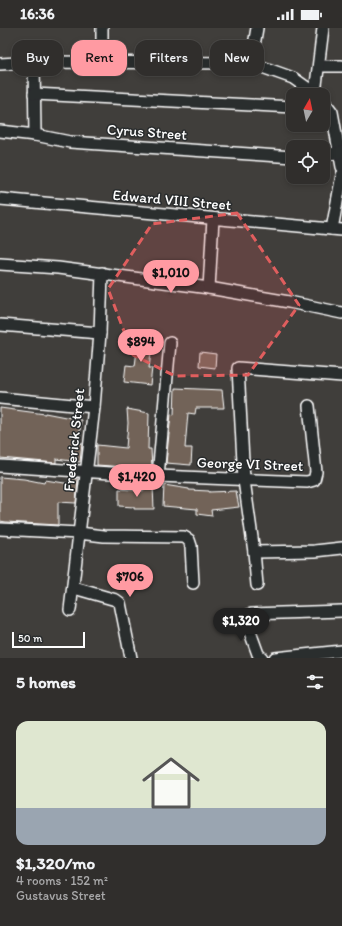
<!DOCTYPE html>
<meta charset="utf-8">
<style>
:root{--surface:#302e2c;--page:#3c3a38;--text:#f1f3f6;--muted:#a8a8a9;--line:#4b4a48;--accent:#ff9aa2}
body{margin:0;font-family:Itim,sans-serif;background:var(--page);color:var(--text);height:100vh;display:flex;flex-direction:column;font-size:15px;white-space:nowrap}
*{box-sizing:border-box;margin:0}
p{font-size:13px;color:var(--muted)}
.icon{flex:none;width:22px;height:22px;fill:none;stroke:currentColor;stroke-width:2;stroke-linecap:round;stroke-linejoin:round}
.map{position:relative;height:630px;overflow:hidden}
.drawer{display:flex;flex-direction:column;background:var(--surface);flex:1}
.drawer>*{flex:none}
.top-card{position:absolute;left:12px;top:12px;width:318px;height:36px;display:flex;gap:8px}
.needle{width:26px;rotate:9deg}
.controls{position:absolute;left:286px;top:60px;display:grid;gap:8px}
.controls a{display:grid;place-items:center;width:44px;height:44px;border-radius:8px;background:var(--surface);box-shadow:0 2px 6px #0003,0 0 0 1px var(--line);font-size:20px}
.scale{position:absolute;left:12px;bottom:10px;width:73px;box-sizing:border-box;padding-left:4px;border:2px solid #fff;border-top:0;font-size:11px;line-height:14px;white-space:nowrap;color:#fff;-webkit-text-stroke:3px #2a2d2e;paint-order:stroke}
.price{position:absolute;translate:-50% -34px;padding:0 9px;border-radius:14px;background:var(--accent);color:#111;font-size:13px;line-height:26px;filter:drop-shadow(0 1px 2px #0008)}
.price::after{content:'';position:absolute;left:50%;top:24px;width:12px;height:9px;margin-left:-6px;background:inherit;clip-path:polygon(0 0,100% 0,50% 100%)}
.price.on{background:#222;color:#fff}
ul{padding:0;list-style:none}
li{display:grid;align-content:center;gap:8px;height:212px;padding:0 16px}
li span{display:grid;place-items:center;height:124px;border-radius:12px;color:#555}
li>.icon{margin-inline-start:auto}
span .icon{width:72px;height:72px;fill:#fffc;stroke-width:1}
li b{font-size:17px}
h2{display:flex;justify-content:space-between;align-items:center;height:48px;padding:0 16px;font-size:17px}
.chip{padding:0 14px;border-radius:12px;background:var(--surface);box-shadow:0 2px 6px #0003,0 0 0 1px var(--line);font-size:14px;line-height:36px}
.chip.on{background:var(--accent);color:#111}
.status{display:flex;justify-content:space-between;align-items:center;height:28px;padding:0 20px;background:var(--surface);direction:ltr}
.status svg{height:11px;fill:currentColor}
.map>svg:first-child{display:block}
.building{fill:#726458;stroke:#fff}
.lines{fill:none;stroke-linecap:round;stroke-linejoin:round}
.minor-casing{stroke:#fff;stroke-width:14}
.minor{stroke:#2a2d2e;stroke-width:11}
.marked{fill:#e05e5e;fill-opacity:0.2;stroke:#e05e5e;stroke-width:3;stroke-dasharray:8 5;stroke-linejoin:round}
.labels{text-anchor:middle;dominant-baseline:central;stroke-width:3;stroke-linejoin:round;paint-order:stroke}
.street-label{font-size:15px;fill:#fff;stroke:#2a2d2e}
</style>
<div class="status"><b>16:36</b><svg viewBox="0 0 49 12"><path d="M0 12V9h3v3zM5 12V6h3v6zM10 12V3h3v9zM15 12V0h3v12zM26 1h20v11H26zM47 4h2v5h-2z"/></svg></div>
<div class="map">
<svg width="342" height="630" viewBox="0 0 342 630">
<rect width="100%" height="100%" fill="#403e3b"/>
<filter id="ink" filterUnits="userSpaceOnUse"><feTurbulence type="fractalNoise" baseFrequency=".025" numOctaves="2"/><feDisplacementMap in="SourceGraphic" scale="8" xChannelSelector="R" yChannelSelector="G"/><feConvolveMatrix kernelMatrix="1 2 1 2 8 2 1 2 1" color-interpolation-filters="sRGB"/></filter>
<g filter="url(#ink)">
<g class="building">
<polygon points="139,307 153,309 149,340 152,340 150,357 124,354 126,337 135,338"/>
<polygon points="200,324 216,326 215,340 199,338"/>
<polygon points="175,360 222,362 224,380 196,380 195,386 188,385 185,420 192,420 191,437 166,435 171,386 174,387"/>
<polygon points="0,380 45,386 45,385 81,392 79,415 82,415 80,434 56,431 56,435 0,430"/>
<polygon points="127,381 149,385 148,421 151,421 152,441 97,437 97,417 126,420 128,395"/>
<polygon points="0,449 24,451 44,455 45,452 71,456 71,450 78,451 76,475 58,474 58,497 6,494 0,493"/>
<polygon points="145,457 153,458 154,481 134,481 134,479 119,478 119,461 144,463"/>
<polygon points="164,457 189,461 189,462 209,463 209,464 236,463 239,479 211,482 212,488 197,486 197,481 163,478"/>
</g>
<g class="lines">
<g class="minor-casing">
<g id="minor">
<polyline points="34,34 35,107"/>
<polyline points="102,34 102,0"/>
<polyline points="251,35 257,0"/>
<polyline points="0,36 34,34 251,35 293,50 317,67"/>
<polyline points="319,38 342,38"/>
<polyline points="34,66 293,79"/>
<polyline points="314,67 315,65 323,0"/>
<polyline points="323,72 332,84 342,139"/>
<polyline points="0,103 35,107 70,114 293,129"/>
<polyline points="323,127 342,124"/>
<polyline points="0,171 342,202"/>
<polyline points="332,201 342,147"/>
<polyline points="0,236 58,240 209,260 289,274 342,285"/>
<polyline points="209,260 213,191"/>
<polyline points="0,297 100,305"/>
<polyline points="0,370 94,379"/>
<polyline points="0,438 158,448 307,454 314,452 316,444 309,378"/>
<polyline points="158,448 170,315"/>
<polyline points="0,501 79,505 104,508 184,509 189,512 191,518 193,555"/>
<polyline points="254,524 315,523 342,520"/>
<polyline points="257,557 254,524 244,452 238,340 342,348"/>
<polyline points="74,560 116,572 120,575 131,630"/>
<polyline points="70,582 94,379 100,305 102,245"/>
<polyline points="262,630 258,626 246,593 247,588 251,586 342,583"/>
<polyline points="275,630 342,623"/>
</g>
</g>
<use href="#minor" class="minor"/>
</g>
</g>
<path class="marked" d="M237 185 299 277 248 347 175 348 133 327 108 261 152 196Z"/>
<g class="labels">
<g class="street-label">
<text transform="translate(147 104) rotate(4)">Cyrus Street</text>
<text transform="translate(172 172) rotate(5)">Edward VIII Street</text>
<text transform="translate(74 412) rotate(-84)">Frederick Street</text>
<text transform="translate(250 436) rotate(2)">George VI Street</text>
</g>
</g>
</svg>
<div class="controls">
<a><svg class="needle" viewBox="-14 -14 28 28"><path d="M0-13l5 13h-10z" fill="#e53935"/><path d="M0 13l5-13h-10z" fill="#a8a8a9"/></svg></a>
<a><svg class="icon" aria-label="locate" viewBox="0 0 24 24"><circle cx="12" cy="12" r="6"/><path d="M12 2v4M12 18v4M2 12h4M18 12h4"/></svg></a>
</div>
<div class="scale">50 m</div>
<b class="price" style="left:171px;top:266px">$1,010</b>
<b class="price" style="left:141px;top:335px">$894</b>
<b class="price" style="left:137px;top:470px">$1,420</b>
<b class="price" style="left:130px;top:570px">$706</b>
<b class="price on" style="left:241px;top:614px">$1,320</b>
<div class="top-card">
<a class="chip">Buy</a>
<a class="chip on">Rent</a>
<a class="chip">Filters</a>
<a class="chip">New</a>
</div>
</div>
<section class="drawer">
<h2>5 homes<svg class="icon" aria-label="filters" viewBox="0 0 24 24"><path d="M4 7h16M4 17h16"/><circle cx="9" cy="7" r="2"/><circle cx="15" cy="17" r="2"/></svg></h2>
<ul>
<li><span style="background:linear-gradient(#dfe7d0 70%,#9aa5b1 0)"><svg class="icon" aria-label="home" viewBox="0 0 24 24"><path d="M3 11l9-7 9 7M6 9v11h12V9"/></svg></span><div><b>$1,320/mo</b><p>4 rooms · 152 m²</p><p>Gustavus Street</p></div></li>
</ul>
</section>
